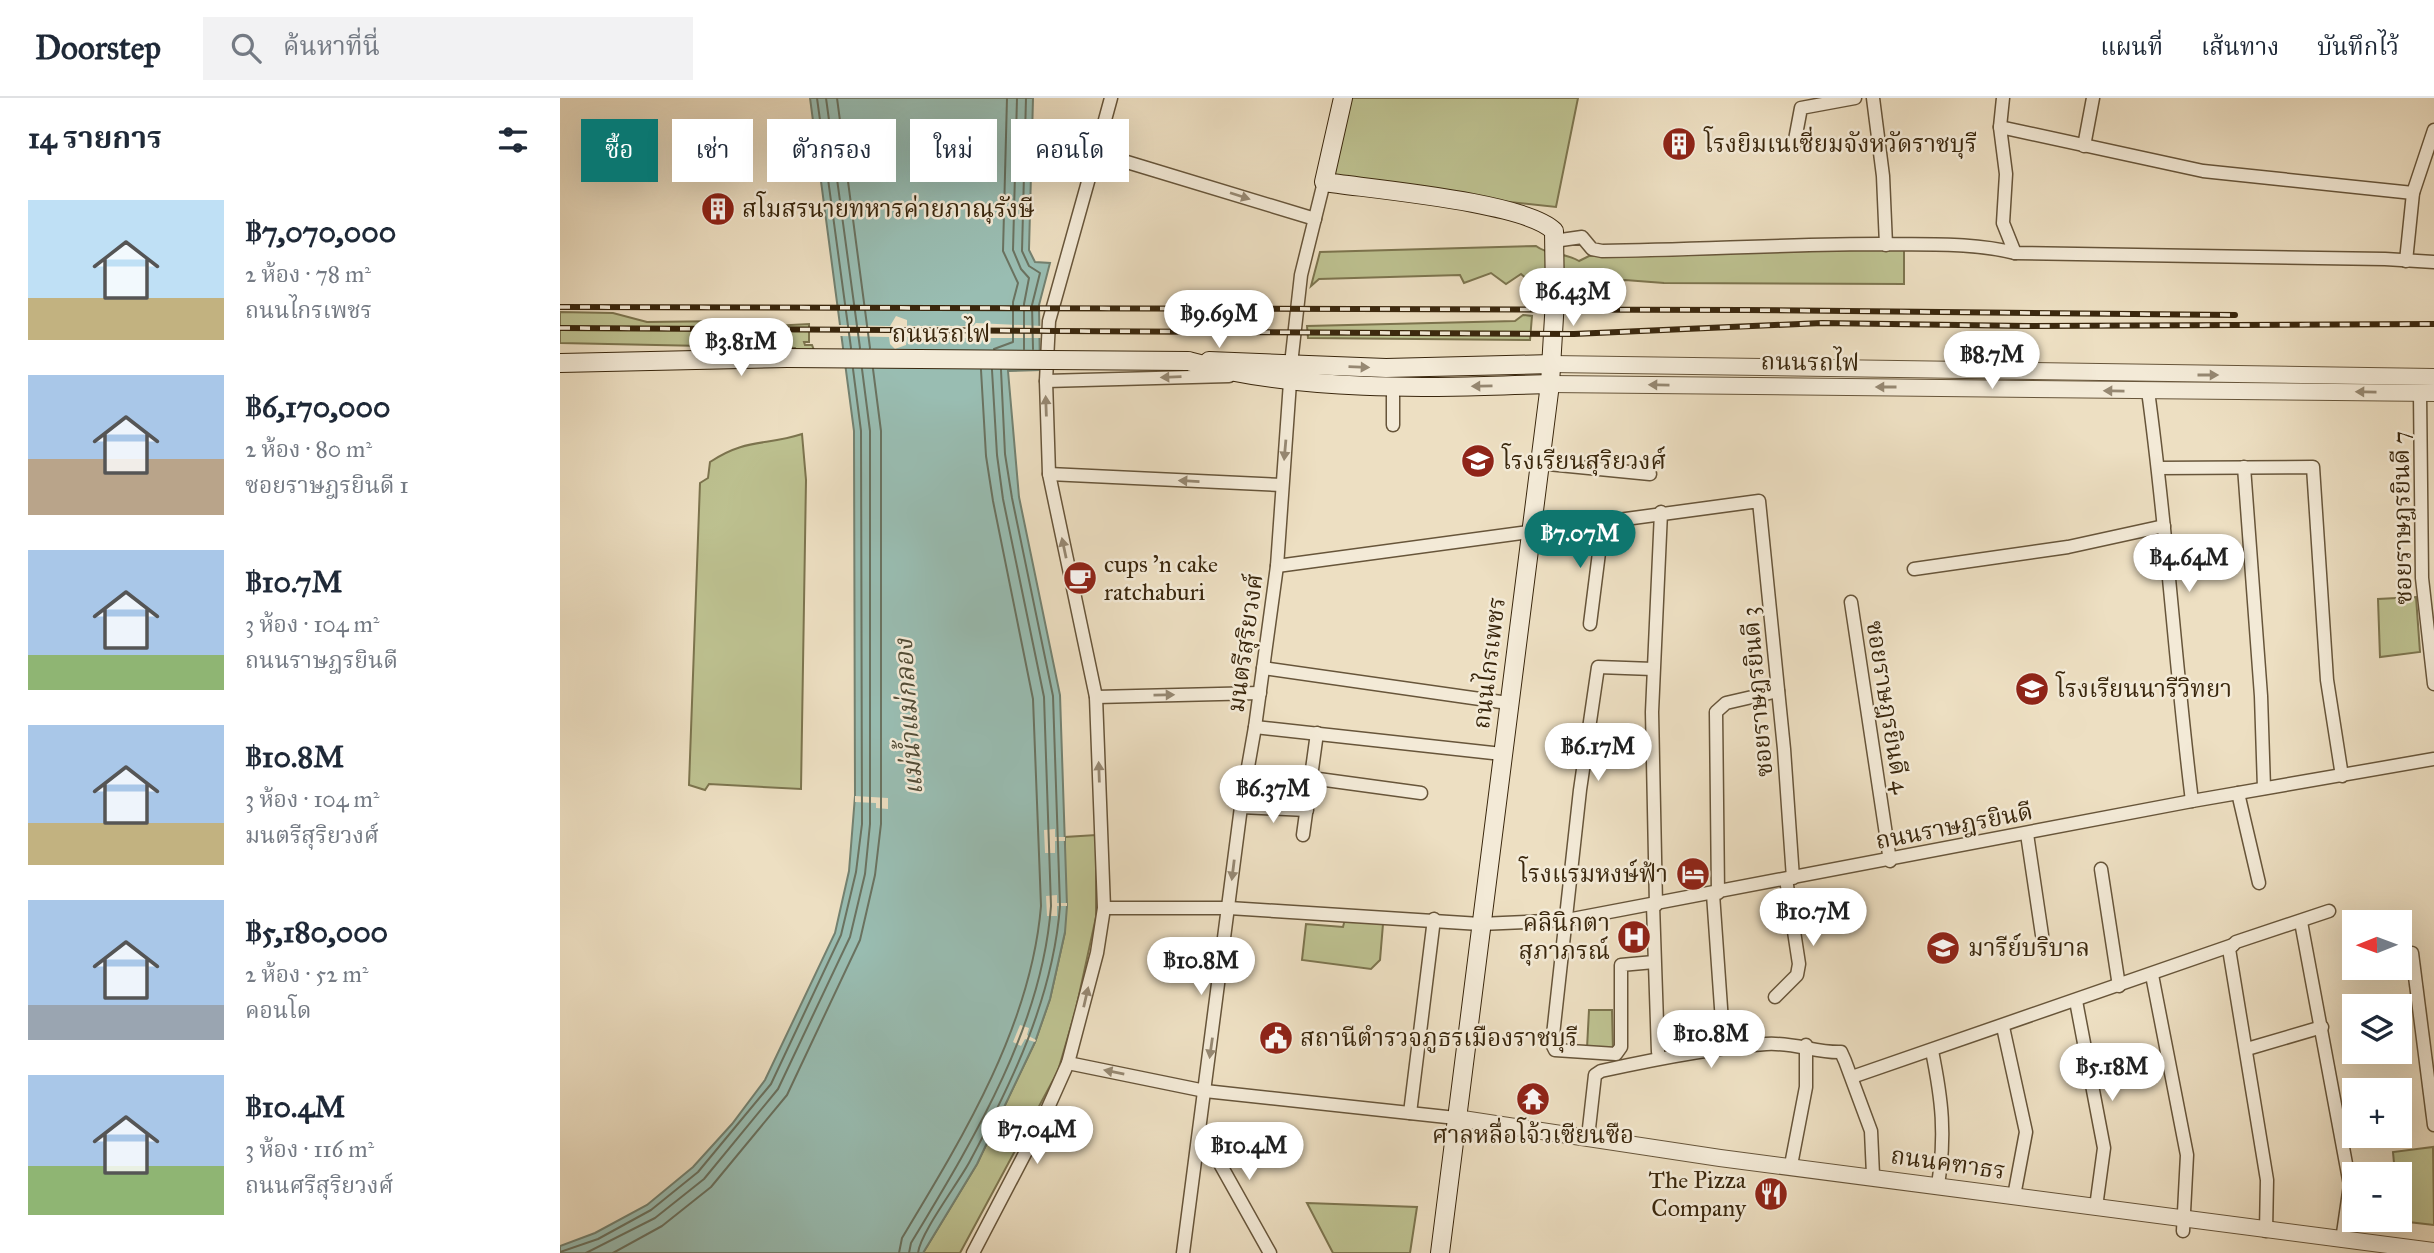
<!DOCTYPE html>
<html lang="th">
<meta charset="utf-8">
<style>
:root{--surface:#fff;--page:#f2f2f3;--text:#1f2937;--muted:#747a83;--line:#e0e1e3;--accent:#0f766e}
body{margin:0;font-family:"IM FELL Great Primer","Noto Serif Thai",serif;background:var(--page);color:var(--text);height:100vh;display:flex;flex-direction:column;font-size:26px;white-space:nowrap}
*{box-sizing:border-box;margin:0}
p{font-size:23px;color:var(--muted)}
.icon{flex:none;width:38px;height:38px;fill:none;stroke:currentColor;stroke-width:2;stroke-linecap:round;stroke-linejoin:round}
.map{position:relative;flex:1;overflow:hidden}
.panel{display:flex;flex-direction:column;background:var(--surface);width:560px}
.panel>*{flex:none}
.guide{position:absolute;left:21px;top:21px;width:665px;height:63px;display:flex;gap:14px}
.needle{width:46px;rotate:269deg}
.fabs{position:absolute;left:1782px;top:812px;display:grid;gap:14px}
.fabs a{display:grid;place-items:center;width:70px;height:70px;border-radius:0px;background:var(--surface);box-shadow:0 7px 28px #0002;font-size:35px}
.price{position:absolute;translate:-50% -60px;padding:0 16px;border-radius:24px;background:#fff;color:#222;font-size:23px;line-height:46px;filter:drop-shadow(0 2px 4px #0008)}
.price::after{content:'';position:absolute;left:50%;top:42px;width:21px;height:16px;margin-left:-10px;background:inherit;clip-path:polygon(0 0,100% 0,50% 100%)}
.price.selected{background:var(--accent);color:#fff}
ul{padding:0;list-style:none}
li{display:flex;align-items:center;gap:21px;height:175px;padding:0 28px}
li span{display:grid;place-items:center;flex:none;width:196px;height:140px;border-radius:0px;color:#555}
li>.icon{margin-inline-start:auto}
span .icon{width:84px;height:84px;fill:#fffc;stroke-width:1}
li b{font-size:30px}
h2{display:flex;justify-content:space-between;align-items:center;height:84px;padding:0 28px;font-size:30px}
.chip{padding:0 24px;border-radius:0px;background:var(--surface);box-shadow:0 7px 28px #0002;font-size:24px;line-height:63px}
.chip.selected{background:var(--accent);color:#fff}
header{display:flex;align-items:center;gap:42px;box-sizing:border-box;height:98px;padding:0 35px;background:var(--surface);border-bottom:2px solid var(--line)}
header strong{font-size:33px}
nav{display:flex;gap:38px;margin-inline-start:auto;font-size:24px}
.search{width:490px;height:63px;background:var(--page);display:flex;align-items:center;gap:18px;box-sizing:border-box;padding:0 24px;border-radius:0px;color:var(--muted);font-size:26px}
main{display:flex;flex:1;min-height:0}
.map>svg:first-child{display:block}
.green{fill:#bdc190;stroke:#7c744e;stroke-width:2}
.water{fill:#99bdb2;stroke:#738170;stroke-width:2}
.pier{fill:#eddfc2}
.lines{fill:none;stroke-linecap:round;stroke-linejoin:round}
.shore{stroke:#6a7260;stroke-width:2}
.minor-casing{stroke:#67553a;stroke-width:15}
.tertiary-casing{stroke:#67553a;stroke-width:18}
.secondary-casing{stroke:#3a270d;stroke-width:20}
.minor{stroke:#f3ead7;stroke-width:12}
.tertiary{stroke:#f3ead7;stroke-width:16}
.secondary{stroke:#f3ead7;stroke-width:18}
.rail-casing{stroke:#3a270d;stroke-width:6}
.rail{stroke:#f3ead7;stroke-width:3.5;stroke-dasharray:10;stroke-linecap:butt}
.secondary-bridge-casing{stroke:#3a270d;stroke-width:20;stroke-linecap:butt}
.secondary-bridge{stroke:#f3ead7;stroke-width:18}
.oneway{fill:#968872}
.labels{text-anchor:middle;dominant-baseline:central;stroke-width:5;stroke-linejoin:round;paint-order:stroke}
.poi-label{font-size:24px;fill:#3a270d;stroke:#f3ead7;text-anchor:start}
.street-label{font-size:24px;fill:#3a270d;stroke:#f3ead7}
.water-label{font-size:26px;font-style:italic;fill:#524c36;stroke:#f3ead7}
</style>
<header>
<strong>Doorstep</strong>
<div class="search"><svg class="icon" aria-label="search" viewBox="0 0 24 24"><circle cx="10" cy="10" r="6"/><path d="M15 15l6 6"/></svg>ค้นหาที่นี่</div>
<nav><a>แผนที่</a><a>เส้นทาง</a><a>บันทึกไว้</a></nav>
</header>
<main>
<section class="panel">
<h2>14 รายการ<svg class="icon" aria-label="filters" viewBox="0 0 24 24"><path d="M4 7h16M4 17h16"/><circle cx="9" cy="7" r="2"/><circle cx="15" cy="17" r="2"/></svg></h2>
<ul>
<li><span style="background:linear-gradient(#bfe0f5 70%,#c2b280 0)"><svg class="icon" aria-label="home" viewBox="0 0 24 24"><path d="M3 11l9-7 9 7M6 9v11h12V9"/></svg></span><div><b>฿7,070,000</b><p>2 ห้อง · 78 m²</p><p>ถนนไกรเพชร</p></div></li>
<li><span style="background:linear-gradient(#a9c7e8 60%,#b9a48a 0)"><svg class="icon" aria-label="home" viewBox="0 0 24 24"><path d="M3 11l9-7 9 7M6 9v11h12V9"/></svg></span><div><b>฿6,170,000</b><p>2 ห้อง · 80 m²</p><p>ซอยราษฎรยินดี 1</p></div></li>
<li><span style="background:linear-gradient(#a9c7e8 75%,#8fb573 0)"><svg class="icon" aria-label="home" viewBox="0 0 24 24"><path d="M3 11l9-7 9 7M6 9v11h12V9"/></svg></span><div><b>฿10.7M</b><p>3 ห้อง · 104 m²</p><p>ถนนราษฎรยินดี</p></div></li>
<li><span style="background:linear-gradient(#a9c7e8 70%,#c2b280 0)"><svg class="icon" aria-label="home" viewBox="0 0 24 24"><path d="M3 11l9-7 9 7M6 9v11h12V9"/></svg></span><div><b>฿10.8M</b><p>3 ห้อง · 104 m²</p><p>มนตรีสุริยวงศ์</p></div></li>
<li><span style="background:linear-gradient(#a9c7e8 75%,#9aa5b1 0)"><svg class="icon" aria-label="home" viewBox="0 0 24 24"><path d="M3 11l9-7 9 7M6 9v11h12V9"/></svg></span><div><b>฿5,180,000</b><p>2 ห้อง · 52 m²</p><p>คอนโด</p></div></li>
<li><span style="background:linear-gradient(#a9c7e8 65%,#8fb573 0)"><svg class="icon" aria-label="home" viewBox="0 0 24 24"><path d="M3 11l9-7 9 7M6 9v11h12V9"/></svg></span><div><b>฿10.4M</b><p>3 ห้อง · 116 m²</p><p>ถนนศรีสุริยวงศ์</p></div></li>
</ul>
</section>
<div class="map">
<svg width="1874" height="1155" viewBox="0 0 1874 1155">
<rect width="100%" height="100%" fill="#eddfc2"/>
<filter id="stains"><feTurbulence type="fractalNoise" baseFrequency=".00286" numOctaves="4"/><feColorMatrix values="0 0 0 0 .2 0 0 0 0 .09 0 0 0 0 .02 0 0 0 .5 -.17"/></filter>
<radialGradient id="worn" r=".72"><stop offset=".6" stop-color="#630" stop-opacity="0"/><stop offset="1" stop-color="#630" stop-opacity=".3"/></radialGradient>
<g class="green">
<polygon points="784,0 1018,0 996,109 764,84"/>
<path d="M976 148C989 158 1004 154 1019 163L1029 158 1344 151V186L1104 185 1065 182 1019 193 1010 187 981 185 977 190 961 176 946 186 931 175 904 185 900 177 759 181 751 188 760 154Z"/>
<polygon points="0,214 53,215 87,224 167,223 195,229 249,226 249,244 244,244 245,247 252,247 255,255 237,254 235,250 0,245"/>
<polygon points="963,217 972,218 970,242 748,240 747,228 955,223"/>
<path d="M242 336 246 382 241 691 149 686 145 692 129 687 140 385 148 380 150 364C186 340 205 348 242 336Z"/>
<polygon points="1856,499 1860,554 1820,559 1818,501"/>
<polygon points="536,737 536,819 516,911 498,973 400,1155 363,1155 417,1066 475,944 490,901 505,834 505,739"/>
<polygon points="785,821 823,826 820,862 811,871 742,862 746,826 783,829"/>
<polygon points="1029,912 1052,912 1053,953 1027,950"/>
<polygon points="1873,1049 1874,1127 1840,1123 1842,1089 1839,1076 1835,1076 1833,1054"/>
<polygon points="747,1105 857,1109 850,1155 773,1155"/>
</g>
<polygon class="water" points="250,0 473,0 469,152 475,164 490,165 479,207 480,272 448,273 459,399 500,597 507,808 505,834 490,901 475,944 417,1066 363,1155 0,1155 0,1148 35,1135 87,1107 133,1069 172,1026 205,982 275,835 289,773 295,698 294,333"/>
<g class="pier">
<polygon points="336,218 347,222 347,228 413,228 416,225 483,228 483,240 422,240 420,243 413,240 347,239 346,247 335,251 330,246 329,239 279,238 277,227 330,228"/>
<polygon points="295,698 328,700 328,711 316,710 316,705 295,704"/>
<polygon points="495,731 495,739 505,739 505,743 495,743 495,755 485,755 484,732"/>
<polygon points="497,797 497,805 507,805 507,808 497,808 497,818 487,818 486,798"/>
<polygon points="460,927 469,930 467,937 476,942 475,944 465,941 461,948 453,944"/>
</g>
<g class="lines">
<g class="shore">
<polyline points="257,0 291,250"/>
<polyline points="266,0 300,250"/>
<polyline points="277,0 310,250"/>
<polyline points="457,0 453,152 461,171 469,180 464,206 464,251"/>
<polyline points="466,0 462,153 469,168 480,175 472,207 473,251"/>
<polyline points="434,251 453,244 453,204 458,185 443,153 447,0"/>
<polyline points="0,1154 38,1141 91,1112 138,1074 211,986 281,837 296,774 302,726 301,333 293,271"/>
<polyline points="26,1155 95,1120 144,1081 218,991 290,839 305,776 310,726 310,333 302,271"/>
<polyline points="53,1155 102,1128 151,1089 227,997 300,842 315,777 321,726 321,333 313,271"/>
<path d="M339 1155 342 1140C403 1039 471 928 481 808L473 601 433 403 426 358 421 272"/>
<path d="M349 1155 351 1145C413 1042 482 930 491 808L484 599 443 401 437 357 432 272"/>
<path d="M358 1155C360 1135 399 1084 410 1063 453 983 493 899 500 808L493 598 452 400 445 356 441 272"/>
</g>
<g class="minor-casing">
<g id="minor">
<polyline points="1313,0 1323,78 1326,147"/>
<polyline points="1443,0 1440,29 1446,76 1443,125 1455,155"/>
<polyline points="1440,29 1643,73 1853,95"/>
<polyline points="1234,47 1241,10 1295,0"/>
<polyline points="1524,48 1533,0"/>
<polyline points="531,73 551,0"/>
<path d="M994 143 1022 139 1032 151 1042 153C1136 152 1229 146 1322 146 1367 147 1411 144 1455 155L1825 161 1874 164"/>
<polyline points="1846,163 1853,95 1874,32"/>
<polyline points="731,266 741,177 764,84"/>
<polyline points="486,283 669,278"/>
<polyline points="833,287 833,327"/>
<path d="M1588 293C1607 430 1615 567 1632 703"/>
<polyline points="1860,295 1862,480 1874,586"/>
<polyline points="978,365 1090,376"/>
<polyline points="1684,369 1701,598 1704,690"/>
<polyline points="1598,370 1753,369 1767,582 1782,678"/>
<polyline points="489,376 722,387"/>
<polyline points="717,468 1199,403 1224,651 1233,780"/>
<polyline points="1354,471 1508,449 1604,428"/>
<polyline points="1291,504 1330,763"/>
<polyline points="1030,526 1043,423"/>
<polyline points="703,570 948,605"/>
<polyline points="1093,571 1038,569 1020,692 992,946 995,952 1056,956 1061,949 1061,867 1094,864"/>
<polyline points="536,599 700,595"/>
<polyline points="695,629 942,656"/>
<polyline points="751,680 861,695"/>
<polyline points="1678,695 1699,785"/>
<polyline points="681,709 747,712"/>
<polyline points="1467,736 1482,837"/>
<polyline points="743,737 757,635"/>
<polyline points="1541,771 1559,888"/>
<polyline points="1158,795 1156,614 1166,605 1218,593"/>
<polyline points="1153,796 1163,938"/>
<polyline points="1093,807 1098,954"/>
<polyline points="1096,807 1092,614 1101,414"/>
<polyline points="544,810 669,810 920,826 1007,822 1632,703 1874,661"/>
<polyline points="1741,824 1790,1087 1782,1142"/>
<polyline points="1852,855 1874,1027"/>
<polyline points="1592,877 1627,1057 1623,1133"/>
<polyline points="1215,899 1237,877 1239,866 1226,781"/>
<polyline points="1516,903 1544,1050 1536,1109"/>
<polyline points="1443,929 1466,1034 1454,1098"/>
<polyline points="1687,951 1762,929"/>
<path d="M1372 953C1382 1002 1386 1037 1378 1087"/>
<polyline points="508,965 645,993 896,1020"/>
<polyline points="1292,979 1673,847"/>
<polyline points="850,1015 874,821"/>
<polyline points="640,1030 710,1155"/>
<path d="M1028 1039 1035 977 1041 973C1091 962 1157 949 1206 946 1234 944 1256 955 1281 954L1285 963 1311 1033 1313 1077"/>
<polyline points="1231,1067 1246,989 1246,947"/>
<polyline points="1706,1133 1707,1082 1669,851 1676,844 1769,813"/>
<polyline points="413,1155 483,1021 508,965 537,855 544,810 536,599 489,376 486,283 489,223 531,73 557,61 755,121"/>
<polyline points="623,1155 681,709 695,629 717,468 730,284"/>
</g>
</g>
<g class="tertiary-casing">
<g id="tertiary">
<polyline points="992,266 1874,279"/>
<polyline points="990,286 1874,295"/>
<polyline points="896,1020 1160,1060 1874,1153"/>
</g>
</g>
<g class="secondary-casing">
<g id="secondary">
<path d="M783 0 764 84C810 91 966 104 994 133L995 202 990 286 880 1155"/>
<path d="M628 263C744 295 870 290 990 286"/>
<polyline points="649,263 826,270 992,266"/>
<polyline points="0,265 227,260"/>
</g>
</g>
<use href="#minor" class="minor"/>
<use href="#tertiary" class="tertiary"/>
<use href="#secondary" class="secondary"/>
<g class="rail-casing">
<g id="rail">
<polyline points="0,209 1185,212 1675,217"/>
<polyline points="0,230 1014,236 1262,225 1468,228 1874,226"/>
</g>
</g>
<use href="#rail" class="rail"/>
<g class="secondary-bridge-casing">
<polyline id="secondary-bridge" points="227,260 628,263"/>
</g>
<use href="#secondary-bridge" class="secondary-bridge"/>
</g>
<defs><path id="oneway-solid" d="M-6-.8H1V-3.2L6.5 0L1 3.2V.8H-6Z" transform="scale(1.75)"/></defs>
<g class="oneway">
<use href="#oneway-solid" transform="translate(680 98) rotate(18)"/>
<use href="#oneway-solid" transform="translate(799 269) rotate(2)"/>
<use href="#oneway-solid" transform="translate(1648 277)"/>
<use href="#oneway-solid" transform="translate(611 279) rotate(178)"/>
<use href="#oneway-solid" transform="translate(1099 287) rotate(-179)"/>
<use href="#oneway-solid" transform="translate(922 288) rotate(179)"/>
<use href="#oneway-solid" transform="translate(1326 289) rotate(-180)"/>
<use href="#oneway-solid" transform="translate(1554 293) rotate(-179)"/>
<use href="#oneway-solid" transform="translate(1806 294) rotate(-179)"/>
<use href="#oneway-solid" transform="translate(486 308) rotate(-92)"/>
<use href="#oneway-solid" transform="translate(725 352) rotate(95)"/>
<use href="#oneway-solid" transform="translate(629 383) rotate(-177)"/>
<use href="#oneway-solid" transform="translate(504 450) rotate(-102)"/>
<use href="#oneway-solid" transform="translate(604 597) rotate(-1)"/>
<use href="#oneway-solid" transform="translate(539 674) rotate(-92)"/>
<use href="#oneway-solid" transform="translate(673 772) rotate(97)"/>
<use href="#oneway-solid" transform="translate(526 899) rotate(-77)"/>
<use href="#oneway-solid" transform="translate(651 950) rotate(98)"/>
<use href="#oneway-solid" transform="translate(554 974) rotate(-169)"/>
</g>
<defs>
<g id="building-disc" transform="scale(1.75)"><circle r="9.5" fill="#8f2418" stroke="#f3ead7"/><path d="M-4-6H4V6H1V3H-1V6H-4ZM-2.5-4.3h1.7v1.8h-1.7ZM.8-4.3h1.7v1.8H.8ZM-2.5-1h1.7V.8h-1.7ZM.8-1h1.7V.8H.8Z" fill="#fff"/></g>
<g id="school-disc" transform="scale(1.75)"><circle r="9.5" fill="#8f2418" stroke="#f3ead7"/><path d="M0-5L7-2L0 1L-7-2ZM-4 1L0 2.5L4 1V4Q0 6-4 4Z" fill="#fff"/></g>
<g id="cafe-disc" transform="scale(1.75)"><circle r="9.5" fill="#8f2418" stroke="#f3ead7"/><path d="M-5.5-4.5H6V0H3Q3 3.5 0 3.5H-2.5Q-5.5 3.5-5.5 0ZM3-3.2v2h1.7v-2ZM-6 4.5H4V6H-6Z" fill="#fff"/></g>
<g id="hotel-disc" transform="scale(1.75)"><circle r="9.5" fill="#8f2418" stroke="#f3ead7"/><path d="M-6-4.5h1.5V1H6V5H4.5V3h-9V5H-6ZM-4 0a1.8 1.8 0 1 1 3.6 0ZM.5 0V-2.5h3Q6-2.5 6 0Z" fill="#fff"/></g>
<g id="hospital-disc" transform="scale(1.75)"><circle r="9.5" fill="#8f2418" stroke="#f3ead7"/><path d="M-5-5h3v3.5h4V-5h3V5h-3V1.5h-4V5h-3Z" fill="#fff"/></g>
<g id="civic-disc" transform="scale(1.75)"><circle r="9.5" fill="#8f2418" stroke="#f3ead7"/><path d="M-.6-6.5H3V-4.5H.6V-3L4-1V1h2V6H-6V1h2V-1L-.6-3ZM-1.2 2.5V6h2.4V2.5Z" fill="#fff"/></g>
<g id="temple-disc" transform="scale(1.75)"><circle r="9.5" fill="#8f2418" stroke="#f3ead7"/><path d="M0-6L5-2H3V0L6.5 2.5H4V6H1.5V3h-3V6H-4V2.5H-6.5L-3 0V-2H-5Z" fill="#fff"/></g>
<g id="restaurant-disc" transform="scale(1.75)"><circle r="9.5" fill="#8f2418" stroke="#f3ead7"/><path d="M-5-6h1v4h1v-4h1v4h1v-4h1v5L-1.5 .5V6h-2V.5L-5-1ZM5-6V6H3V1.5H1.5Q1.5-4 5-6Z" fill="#fff"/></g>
</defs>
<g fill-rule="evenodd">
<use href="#building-disc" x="1119" y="46"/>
<use href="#building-disc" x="158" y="111"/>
<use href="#school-disc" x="918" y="363"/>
<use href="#cafe-disc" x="520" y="480"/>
<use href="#school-disc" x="1472" y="591"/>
<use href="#hotel-disc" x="1133" y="776"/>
<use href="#hospital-disc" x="1074" y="839"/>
<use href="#school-disc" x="1383" y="850"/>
<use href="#civic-disc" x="716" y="940"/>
<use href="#temple-disc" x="973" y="1001"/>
<use href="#restaurant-disc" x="1211" y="1096"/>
</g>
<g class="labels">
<g class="poi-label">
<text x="1144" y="46">โรงยิมเนเซี่ยมจังหวัดราชบุรี</text>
<text x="182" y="111">สโมสรนายทหารค่ายภาณุรังษี</text>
<text x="942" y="363">โรงเรียนสุริยวงศ์</text>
<text x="544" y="466">cups 'n cake<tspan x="544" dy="28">ratchaburi</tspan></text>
<text x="1496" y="591">โรงเรียนนารีวิทยา</text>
<text x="1108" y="776" text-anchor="end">โรงแรมหงษ์ฟ้า</text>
<text x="1050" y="825" text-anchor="end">คลินิกตา<tspan x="1050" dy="28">สุภาภรณ์</tspan></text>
<text x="1408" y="850">มารีย์บริบาล</text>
<text x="740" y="940">สถานีตำรวจภูธรเมืองราชบุรี</text>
<text x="973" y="1037" text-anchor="middle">ศาลหลื่อโจ้วเซียนซือ</text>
<text x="1186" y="1082" text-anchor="end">The Pizza<tspan x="1186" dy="28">Company</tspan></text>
</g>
<g class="street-label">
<text x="381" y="236">ถนนรถไฟ</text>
<text transform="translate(1250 264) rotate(1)">ถนนรถไฟ</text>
<text transform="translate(1842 420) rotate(-91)">ซอยราษฎรยินดี 7</text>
<text transform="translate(685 545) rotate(-82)">มนตรีสุริยวงศ์</text>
<text transform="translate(929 565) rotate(-83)">ถนนไกรเพชร</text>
<text transform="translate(1197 594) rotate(-95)">ซอยราษฎรยินดี 3</text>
<text transform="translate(1328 609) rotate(81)">ซอยราษฎรยินดี 4</text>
<text transform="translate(1394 728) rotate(-11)">ถนนราษฎรยินดี</text>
<text transform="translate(1388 1065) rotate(8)">ถนนคฑาธร</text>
</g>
<g class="water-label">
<text transform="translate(348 619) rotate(-94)">แม่น้ำแม่กลอง</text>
</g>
</g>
<rect width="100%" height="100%" filter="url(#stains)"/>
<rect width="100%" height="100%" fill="url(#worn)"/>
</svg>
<div class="fabs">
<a><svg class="needle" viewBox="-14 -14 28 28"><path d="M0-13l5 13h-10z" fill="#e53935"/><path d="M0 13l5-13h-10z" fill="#747a83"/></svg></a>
<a><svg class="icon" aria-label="layers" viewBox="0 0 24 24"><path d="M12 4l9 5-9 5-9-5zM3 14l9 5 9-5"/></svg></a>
<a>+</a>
<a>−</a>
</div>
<b class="price" style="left:1013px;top:230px">฿6.43M</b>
<b class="price" style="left:659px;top:252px">฿9.69M</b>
<b class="price" style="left:181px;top:280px">฿3.81M</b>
<b class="price" style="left:1432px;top:293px">฿8.7M</b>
<b class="price selected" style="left:1020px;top:472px">฿7.07M</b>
<b class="price" style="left:1629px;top:496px">฿4.64M</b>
<b class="price" style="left:1038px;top:685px">฿6.17M</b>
<b class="price" style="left:713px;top:727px">฿6.37M</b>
<b class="price" style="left:1253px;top:850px">฿10.7M</b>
<b class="price" style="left:641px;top:899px">฿10.8M</b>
<b class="price" style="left:1151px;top:972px">฿10.8M</b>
<b class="price" style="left:1552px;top:1005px">฿5.18M</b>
<b class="price" style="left:477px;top:1068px">฿7.04M</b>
<b class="price" style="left:689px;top:1084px">฿10.4M</b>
<div class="guide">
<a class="chip selected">ซื้อ</a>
<a class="chip">เช่า</a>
<a class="chip">ตัวกรอง</a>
<a class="chip">ใหม่</a>
<a class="chip">คอนโด</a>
</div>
</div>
</main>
